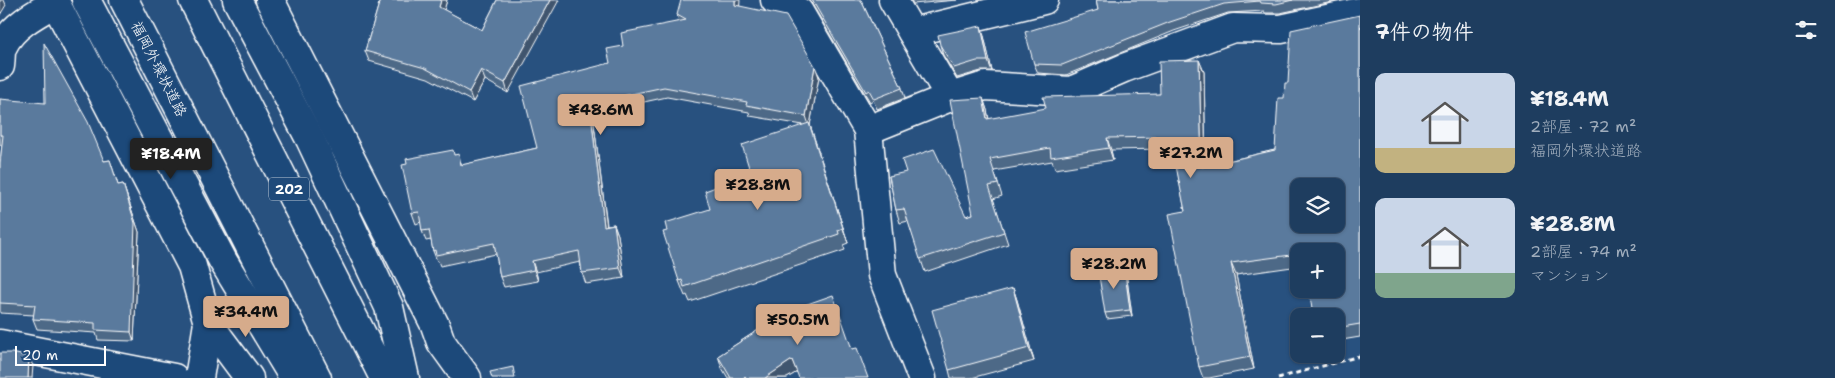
<!DOCTYPE html>
<html lang="ja">
<meta charset="utf-8">
<style>
:root{--surface:#1e3d5f;--page:#2b4868;--text:#f1f3f6;--muted:#a1aebd;--line:#3c5674;--accent:#d6ab8b}
body{margin:0;font-family:"Shantell Sans","Klee One",sans-serif;background:var(--page);color:var(--text);height:100vh;display:flex;flex-direction:column;font-size:19px;white-space:nowrap}
*{box-sizing:border-box;margin:0}
p{font-size:16px;color:var(--muted)}
.icon{flex:none;width:28px;height:28px;fill:none;stroke:currentColor;stroke-width:2;stroke-linecap:round;stroke-linejoin:round}
.map{position:relative;flex:1;overflow:hidden}
.drawer{display:flex;flex-direction:column;background:var(--surface);width:475px}
.drawer>*{flex:none}
.fabs{position:absolute;left:1290px;top:178px;display:grid;gap:10px}
.fabs a{display:grid;place-items:center;width:55px;height:55px;border-radius:10px;background:var(--surface);box-shadow:0 1px 4px #0004,0 0 0 1px var(--line);font-size:25px}
.scale{position:absolute;left:15px;bottom:12px;width:91px;box-sizing:border-box;padding-left:5px;border:2px solid #fff;border-top:0;font-size:14px;line-height:18px;white-space:nowrap;color:#fff;-webkit-text-stroke:4px #1f4a7a;paint-order:stroke}
.price{position:absolute;translate:-50% -42px;padding:0 11px;border-radius:5px;background:var(--accent);color:#111;font-size:16px;line-height:32px;filter:drop-shadow(0 1px 2px #0008)}
.price::after{content:'';position:absolute;left:50%;top:30px;width:15px;height:11px;margin-left:-8px;background:inherit;clip-path:polygon(0 0,100% 0,50% 100%)}
.price.on{background:#222;color:#fff}
ul{padding:0;list-style:none}
li{display:flex;align-items:center;gap:15px;height:125px;padding:0 15px}
li span{display:grid;place-items:center;flex:none;width:140px;height:100px;border-radius:10px;color:#555}
li>.icon{margin-inline-start:auto}
span .icon{width:60px;height:60px;fill:#fffc;stroke-width:1}
li b{font-size:21px}
h2{display:flex;justify-content:space-between;align-items:center;height:60px;padding:0 15px;font-size:21px}
main{display:flex;flex:1;min-height:0}
.map>svg:first-child{display:block}
.lines{fill:none;stroke-linecap:round;stroke-linejoin:round}
.minor-casing{stroke:#fff;stroke-width:31}
.highway-casing{stroke:#fff;stroke-width:31}
.path{stroke:#fff;stroke-width:3;stroke-dasharray:5 4;stroke-linecap:butt}
.minor{stroke:#1f4a7a;stroke-width:28}
.highway{stroke:#1f4a7a;stroke-width:28}
.wall{fill:#4d6987;stroke:#fff}
.shaded-wall{fill:#3f556e;stroke:#fff}
.building{fill:#5a7a9d;stroke:#fff;fill-rule:evenodd}
.labels{text-anchor:middle;dominant-baseline:central;stroke-width:5;stroke-linejoin:round;paint-order:stroke}
.shield{fill:#1f4a7a;stroke:#bcc9d7;stroke-width:1}
.shield-label{font-size:14px;font-weight:bold;fill:#fff}
.street-label{font-size:15px;fill:#fff;stroke:#1f4a7a}
</style>
<main>
<div class="map">
<svg width="1360" height="378" viewBox="0 0 1360 378">
<rect width="100%" height="100%" fill="#28517f"/>
<filter id="ink" filterUnits="userSpaceOnUse"><feTurbulence type="fractalNoise" baseFrequency=".02" numOctaves="2"/><feDisplacementMap in="SourceGraphic" scale="10" xChannelSelector="R" yChannelSelector="G"/><feConvolveMatrix kernelMatrix="1 2 1 2 8 2 1 2 1" color-interpolation-filters="sRGB"/></filter>
<g filter="url(#ink)">
<g class="lines">
<g class="minor-casing">
<g id="minor">
<polyline points="54,0 192,266 208,323 199,378"/>
<polyline points="270,0 435,325 441,342 467,378"/>
<polyline points="775,0 799,12 868,130 882,275 922,378"/>
<polyline points="893,0 950,97"/>
<polyline points="912,32 1044,0"/>
<path d="M0 66C1 60 0 51 3 46 12 26 37 13 55 3"/>
<polyline points="868,130 950,97 985,86 1071,91 1124,68 1233,28 1281,29 1360,12"/>
<polyline points="208,323 249,378"/>
<polyline points="0,344 174,378"/>
</g>
</g>
<g class="highway-casing">
<g id="highway">
<polyline points="86,0 223,261 294,378"/>
<polyline points="124,0 317,378"/>
<polyline points="193,0 384,378"/>
<polyline points="237,0 310,139 389,307 405,378"/>
</g>
</g>
<polyline class="path" points="1278,378 1360,356"/>
<use href="#minor" class="minor"/>
<use href="#highway" class="highway"/>
</g>
<g class="wall">
<polygon points="380,0 447,0 444,10 482,30 497,0 508,93 485,80 473,102 428,78 369,61 365,51"/>
<polygon points="808,0 861,0 902,88 905,98 877,109 873,100 870,102 812,4"/>
<polygon points="911,0 957,0 913,4"/>
<polygon points="1096,0 1342,0 1280,13 1265,13 1264,11 1228,13 1174,31 1066,75 1038,73 1034,64 1098,10"/>
<polygon points="739,6 819,77 810,125 848,243 843,245 845,250 690,302 687,295 685,296 679,281 710,209 751,174 803,125 750,116 749,112 667,97 607,110 609,120 594,124 607,225 614,224 618,235 624,278 586,284 582,273 580,262 536,272 538,281 504,287 500,277 496,254 440,266 438,261 437,261 433,251 431,240 426,241 422,231 421,222 416,224 412,213 407,164 455,155 463,165 537,148 610,63 623,46 679,21 677,15"/>
<polygon points="1360,15 1360,337 1336,341 1336,251 1299,251 1299,266 1236,275 1254,369 1209,378 1203,378 1199,367 1185,211 1174,153 1166,153 1164,149 1111,150 1113,160 1055,169 1052,161 994,171 1002,196 993,199 1008,244 925,272 908,221 900,223 896,210 889,176 966,216 973,214 983,98 987,110 989,119 1160,94 1199,60 1204,72 1206,166 1275,150 1288,83"/>
<polygon points="984,36 992,71 981,71 957,78 943,55 940,45"/>
<polygon points="0,99 104,161 110,160 118,185 123,184 139,232 134,341 98,340 96,333 37,329 33,319 34,315 0,313 0,163 2,145 0,145"/>
<polygon points="1124,266 1126,272 1132,316 1107,319 1105,313"/>
<polygon points="1013,288 1017,300 1034,361 971,378 951,378 949,370"/>
<polygon points="777,318 797,372 787,378 728,378 722,368 718,356"/>
</g>
<g class="shaded-wall">
<polygon points="0,0 4,0 6,5 0,15"/>
<polygon points="441,0 447,0 442,17 439,7"/>
<polygon points="550,0 559,0 508,93 505,83"/>
<polygon points="735,0 740,0 739,15 735,5"/>
<polygon points="981,26 984,36 992,71 988,61"/>
<polygon points="1199,60 1204,72 1206,179 1202,167"/>
<polygon points="815,66 819,77 810,125 848,243 806,116"/>
<polygon points="481,70 485,80 473,102 469,92"/>
<polygon points="983,98 987,110 991,131 987,119"/>
<polygon points="603,100 607,110 609,120 605,110"/>
<polygon points="591,114 594,124 608,236 604,226"/>
<polygon points="1107,138 1111,150 1113,160 1109,148"/>
<polygon points="123,184 139,232 134,341 131,332"/>
<polygon points="614,224 618,235 624,278 620,268"/>
<polygon points="532,261 536,272 538,281 534,270"/>
<polygon points="1231,263 1236,275 1254,369 1250,357"/>
<polygon points="1124,266 1126,272 1132,316 1130,310"/>
<polygon points="1013,288 1017,300 1034,361 1029,348"/>
<polygon points="29,357 33,366 32,378 28,378"/>
<polygon points="792,360 797,372 787,378 765,378"/>
</g>
<g class="building">
<polygon points="380,0 441,0 439,7 482,30 497,0 550,0 505,83 481,70 469,92 425,68 365,51"/>
<polygon points="681,0 735,0 735,5 786,16 815,66 806,116 746,105 747,102 664,87 603,100 605,110 591,114 604,226 614,224 620,268 582,273 579,251 532,261 534,270 500,277 494,243 436,255 435,250 433,251 429,230 422,231 419,212 412,213 402,165 407,164 406,159 453,150 454,155 459,154 461,165 537,148 521,86 610,63 607,49 623,46 621,33 686,20 677,15"/>
<polygon points="812,0 861,0 902,88 874,99 869,90 866,92"/>
<polygon points="1096,0 1293,0 1276,4 1261,3 1260,1 1224,4 1170,22 1062,65 1034,64 1025,32 1098,10"/>
<path d="M1360 15V324L1336 328V316H1313L1309 289H1336V251H1299V254L1231 263 1250 357 1199 367 1169 214 1185 211 1171 141H1162L1161 137 1107 138 1109 148 1051 157 1050 148 990 159 998 184 989 186 1004 232 920 259 904 209 896 210 889 176 906 172 902 160 934 149 966 216 973 214 950 100 983 98 987 119 1046 108 1043 97 1160 94 1159 61 1199 60 1202 167 1275 150 1278 98H1284L1285 83H1288L1291 30ZM1299 186H1336V224H1299Z"/>
<polygon points="981,26 988,61 977,61 954,68 940,45 938,35"/>
<polygon points="44,43 88,122 104,161 110,160 118,185 123,184 135,223 131,332 95,330 95,323 33,319 35,305 0,303 0,163 3,135 0,135 0,99 45,103"/>
<polygon points="809,123 843,228 838,230 839,234 684,287 682,280 679,281 663,232 667,231 665,223 710,209 705,191 751,174 742,145"/>
<polygon points="1124,266 1130,310 1105,313 1098,270"/>
<polygon points="1013,288 1029,348 949,370 932,310"/>
<polygon points="833,295 852,349 857,348 868,378 799,378 792,360 765,378 747,378 745,376 743,378 731,378 718,356 777,318 776,315"/>
<polygon points="0,353 12,353 29,357 28,378 0,378"/>
<polygon points="513,367 515,378 492,378 490,372"/>
</g>
</g>
<g class="labels">
<rect class="shield" x="269" y="177.5" width="40" height="23" rx="4"/>
<g class="shield-label">
<text x="289" y="189">202</text>
</g>
<g class="street-label">
<text transform="translate(159 69) rotate(63)">福岡外環状道路</text>
</g>
</g>
</svg>
<div class="fabs">
<a><svg class="icon" aria-label="layers" viewBox="0 0 24 24"><path d="M12 4l9 5-9 5-9-5zM3 14l9 5 9-5"/></svg></a>
<a>+</a>
<a>−</a>
</div>
<div class="scale">20 m</div>
<b class="price" style="left:601px;top:136px">¥48.6M</b>
<b class="price" style="left:1191px;top:179px">¥27.2M</b>
<b class="price on" style="left:171px;top:180px">¥18.4M</b>
<b class="price" style="left:758px;top:211px">¥28.8M</b>
<b class="price" style="left:1114px;top:290px">¥28.2M</b>
<b class="price" style="left:246px;top:338px">¥34.4M</b>
<b class="price" style="left:798px;top:346px">¥50.5M</b>
</div>
<section class="drawer">
<h2>7件の物件<svg class="icon" aria-label="filters" viewBox="0 0 24 24"><path d="M4 7h16M4 17h16"/><circle cx="9" cy="7" r="2"/><circle cx="15" cy="17" r="2"/></svg></h2>
<ul>
<li><span style="background:linear-gradient(#c9d6e8 75%,#c2b280 0)"><svg class="icon" aria-label="home" viewBox="0 0 24 24"><path d="M3 11l9-7 9 7M6 9v11h12V9"/></svg></span><div><b>¥18.4M</b><p>2部屋 · 72 m²</p><p>福岡外環状道路</p></div></li>
<li><span style="background:linear-gradient(#c9d6e8 75%,#7fa58c 0)"><svg class="icon" aria-label="home" viewBox="0 0 24 24"><path d="M3 11l9-7 9 7M6 9v11h12V9"/></svg></span><div><b>¥28.8M</b><p>2部屋 · 74 m²</p><p>マンション</p></div></li>
</ul>
</section>
</main>
